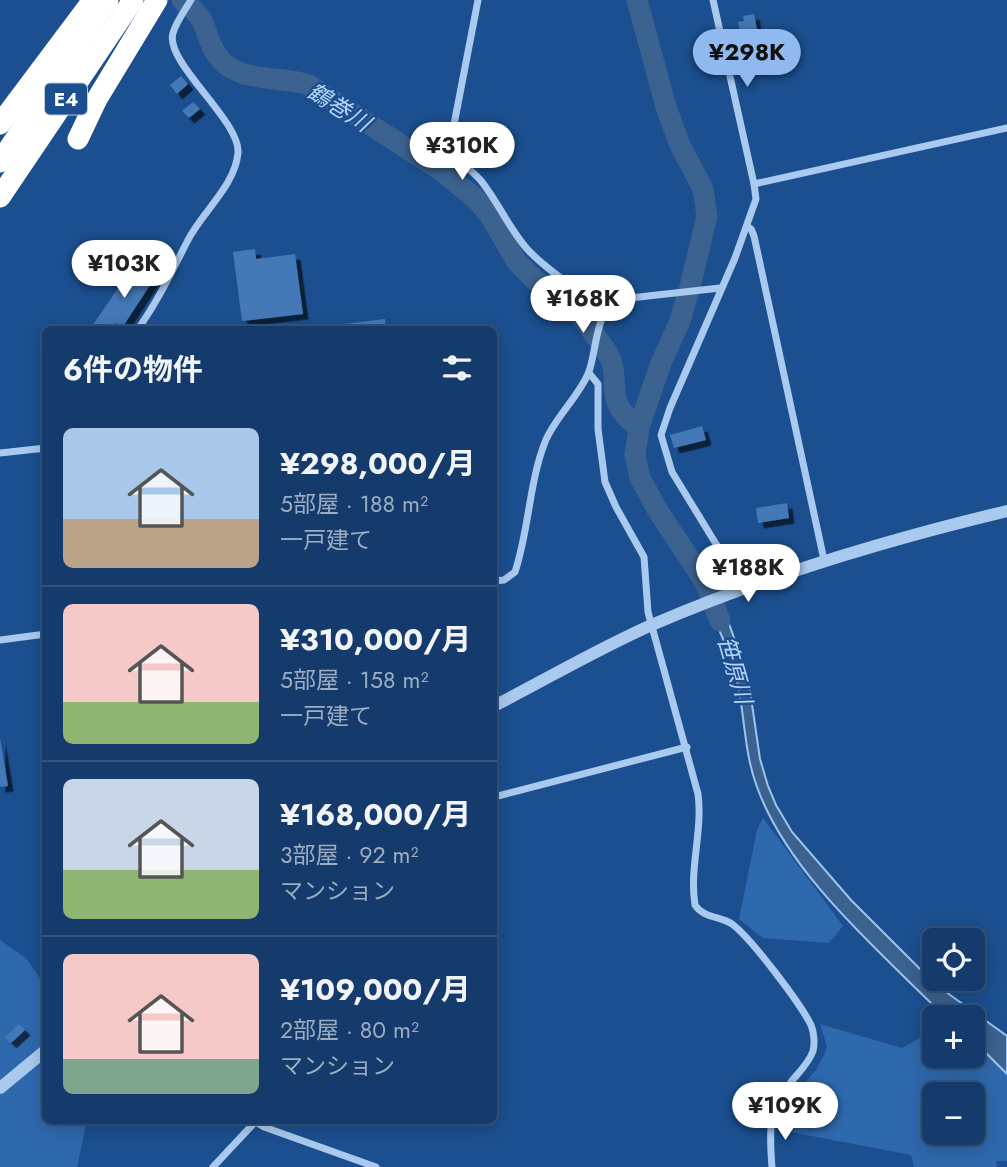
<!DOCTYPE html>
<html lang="ja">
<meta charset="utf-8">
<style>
:root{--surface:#143b6b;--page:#214673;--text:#f1f3f6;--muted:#9dadc1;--line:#33557e;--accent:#90b9f0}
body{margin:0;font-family:Jost,"Noto Sans JP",sans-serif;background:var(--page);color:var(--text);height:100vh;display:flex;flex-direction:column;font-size:26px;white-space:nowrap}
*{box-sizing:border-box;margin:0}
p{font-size:23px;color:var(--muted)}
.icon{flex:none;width:38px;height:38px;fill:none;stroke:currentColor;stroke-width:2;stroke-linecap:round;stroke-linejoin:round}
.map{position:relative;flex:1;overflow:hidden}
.side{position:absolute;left:42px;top:326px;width:455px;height:798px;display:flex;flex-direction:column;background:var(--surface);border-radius:10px;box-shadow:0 4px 18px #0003,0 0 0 2px var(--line)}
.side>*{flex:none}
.tools{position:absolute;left:922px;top:928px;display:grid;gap:14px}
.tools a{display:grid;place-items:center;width:63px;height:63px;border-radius:10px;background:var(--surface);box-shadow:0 4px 18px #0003,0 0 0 2px var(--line);font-size:35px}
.price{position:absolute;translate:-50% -60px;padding:0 16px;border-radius:24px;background:#fff;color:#222;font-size:23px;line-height:46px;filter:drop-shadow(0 2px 4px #0008)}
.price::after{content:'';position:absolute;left:50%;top:42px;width:21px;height:16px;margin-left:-10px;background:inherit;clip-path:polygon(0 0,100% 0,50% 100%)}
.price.active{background:var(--accent);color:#111}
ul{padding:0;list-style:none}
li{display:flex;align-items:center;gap:21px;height:175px;padding:0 21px}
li+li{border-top:2px solid var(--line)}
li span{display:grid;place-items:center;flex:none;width:196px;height:140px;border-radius:10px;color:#555}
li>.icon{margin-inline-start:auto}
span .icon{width:84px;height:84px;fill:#fffc;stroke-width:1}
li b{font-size:30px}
h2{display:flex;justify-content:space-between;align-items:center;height:84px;padding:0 21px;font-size:30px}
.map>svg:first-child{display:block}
.green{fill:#2e69ad;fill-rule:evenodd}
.water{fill:#3c6290;stroke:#9cc4f0;stroke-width:2}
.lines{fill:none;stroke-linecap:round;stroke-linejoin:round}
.river{stroke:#3c6290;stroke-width:21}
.building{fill:#4478b7;filter:url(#shadow)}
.minor{stroke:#a9c9ee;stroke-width:7}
.tertiary{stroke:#a9c9ee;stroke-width:12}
.motorway{stroke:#fff;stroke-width:21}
.labels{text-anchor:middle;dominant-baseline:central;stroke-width:5;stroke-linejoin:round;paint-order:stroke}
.shield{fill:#1b4f8f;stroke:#bbcadd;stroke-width:2}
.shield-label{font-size:19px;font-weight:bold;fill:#fff}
.water-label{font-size:23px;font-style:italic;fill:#b5d3f5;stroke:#1b4f8f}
</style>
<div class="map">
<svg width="1007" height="1167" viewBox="0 0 1007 1167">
<defs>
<filter id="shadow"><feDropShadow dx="5.5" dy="5.5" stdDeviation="0" flood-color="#0009"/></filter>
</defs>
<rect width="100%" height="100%" fill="#1b4f8f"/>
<g class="green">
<polygon points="763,818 843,926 829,943 763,938 739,919 757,830"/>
<polygon points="0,940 27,959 45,986 46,1120 87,1120 77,1167 0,1167"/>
<path d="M820 1024 902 1048 930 1032H934V1055H973V1040L1007 1074V1161H996L997 1167H914L911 1155 780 1130 786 1103 816 1070 824 1055 827 1047ZM934 1094H973V1132H934Z"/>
</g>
<path class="water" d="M722 604 748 677 760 759 768 786 776 805 792 832 851 900 935 984 1007 1036V1074L973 1040V1017H946L940 1012C876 948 788 873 757 787 743 750 745 709 735 672 729 650 718 629 710 608Z"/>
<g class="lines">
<g class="river">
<path d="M182 0C190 7 201 15 204 25 208 35 210 46 217 55 236 84 280 75 309 85L440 170 475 198 489 214 517 262 536 281 571 303 605 349C626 379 598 399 639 427"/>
<polyline points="637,0 666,107 680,145 703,189 707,216 690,287 680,321 661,363 639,427 635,455 640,478 658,511 705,582 720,621"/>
</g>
</g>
<g class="building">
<polygon points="754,14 759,39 766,37 771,60 747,65 738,22 744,21 743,16"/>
<polygon points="181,76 188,84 177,94 170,85"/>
<polygon points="193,102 200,109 189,118 182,111"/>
<polygon points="255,249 256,259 295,254 303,314 242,321 233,252"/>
<polygon points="134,265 154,279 122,328 115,323 111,329 90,329"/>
<polygon points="385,319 386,329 318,329 318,327"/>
<polygon points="702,426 706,440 674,448 670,435"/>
<polygon points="787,503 789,518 758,523 756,508"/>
<polygon points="0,738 8,786 0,787"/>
<polygon points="19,1024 25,1030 11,1043 5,1037"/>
</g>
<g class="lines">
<g class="minor">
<path d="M478 0 451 140C453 162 470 167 482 182 499 204 510 230 528 250 550 273 580 291 606 311"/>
<polyline points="713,0 754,184"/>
<polyline points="747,226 751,229 754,236 824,560"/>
<path d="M138 329C158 301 172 271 188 240 202 212 235 186 238 153 241 121 164 62 173 33 176 22 185 10 191 0"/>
<path d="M589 373 598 384V429L605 482 616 507 644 557 648 612 698 794C703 831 689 868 695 905 703 918 720 916 732 924 751 938 800 1003 811 1025 814 1032 815 1044 813 1051 809 1063 799 1072 791 1082 768 1112 769 1130 772 1167"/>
<polyline points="0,453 46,448"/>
<path d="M494 581 504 580 515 572C529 530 529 483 545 442 555 417 577 399 588 374 598 350 593 311 621 299L720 288"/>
<polyline points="745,587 742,574 716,544 672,472 661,435 670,408 735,258 756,199 754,184 1007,128"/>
<polyline points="0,640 46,634"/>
<polyline points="494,797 687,747"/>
<polyline points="494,876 494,895"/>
<polyline points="256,1122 264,1127 376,1167"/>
<polyline points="213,1167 257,1120"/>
</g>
<g class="tertiary">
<path d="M494 706C547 679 599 648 654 624 768 575 886 540 1007 511"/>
<polyline points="0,1088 46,1050"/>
</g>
<g class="motorway">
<polyline points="0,124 93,0"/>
<polyline points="78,139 97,99 157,0"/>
<polyline points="0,162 108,0"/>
<polyline points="0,197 133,0"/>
</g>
</g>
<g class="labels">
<rect class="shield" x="45" y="83.5" width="42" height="31" rx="5"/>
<g class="shield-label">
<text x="66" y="99">E4</text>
</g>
<g class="water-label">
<text transform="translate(339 107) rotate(32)">鶴巻川</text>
<text transform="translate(735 670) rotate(74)">笹原川</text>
</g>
</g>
</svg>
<div class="tools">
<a><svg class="icon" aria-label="locate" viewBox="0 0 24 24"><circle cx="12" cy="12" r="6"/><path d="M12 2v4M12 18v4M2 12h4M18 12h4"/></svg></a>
<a>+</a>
<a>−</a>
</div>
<b class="price active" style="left:747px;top:89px">¥298K</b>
<b class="price" style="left:462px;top:182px">¥310K</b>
<b class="price" style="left:124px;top:300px">¥103K</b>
<b class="price" style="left:583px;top:335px">¥168K</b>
<b class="price" style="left:748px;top:604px">¥188K</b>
<b class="price" style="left:785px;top:1142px">¥109K</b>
<section class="side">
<h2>6件の物件<svg class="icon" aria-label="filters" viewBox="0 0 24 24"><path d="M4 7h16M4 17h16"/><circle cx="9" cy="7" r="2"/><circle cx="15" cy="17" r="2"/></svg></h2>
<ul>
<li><span style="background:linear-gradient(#a9c7e8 65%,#b9a48a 0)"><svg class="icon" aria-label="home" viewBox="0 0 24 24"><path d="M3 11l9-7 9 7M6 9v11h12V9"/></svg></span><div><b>¥298,000/月</b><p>5部屋 · 188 m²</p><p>一戸建て</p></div></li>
<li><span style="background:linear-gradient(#f6c9c9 70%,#8fb573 0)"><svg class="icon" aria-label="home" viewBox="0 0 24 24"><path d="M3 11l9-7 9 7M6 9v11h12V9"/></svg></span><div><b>¥310,000/月</b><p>5部屋 · 158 m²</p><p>一戸建て</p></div></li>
<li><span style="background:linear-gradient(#c9d6e8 65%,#8fb573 0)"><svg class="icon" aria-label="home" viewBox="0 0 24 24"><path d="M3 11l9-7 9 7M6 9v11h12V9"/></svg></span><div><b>¥168,000/月</b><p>3部屋 · 92 m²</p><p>マンション</p></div></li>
<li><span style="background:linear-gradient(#f6c9c9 75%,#7fa58c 0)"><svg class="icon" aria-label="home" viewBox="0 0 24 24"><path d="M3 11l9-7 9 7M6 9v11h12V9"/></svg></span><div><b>¥109,000/月</b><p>2部屋 · 80 m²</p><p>マンション</p></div></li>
</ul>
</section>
</div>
